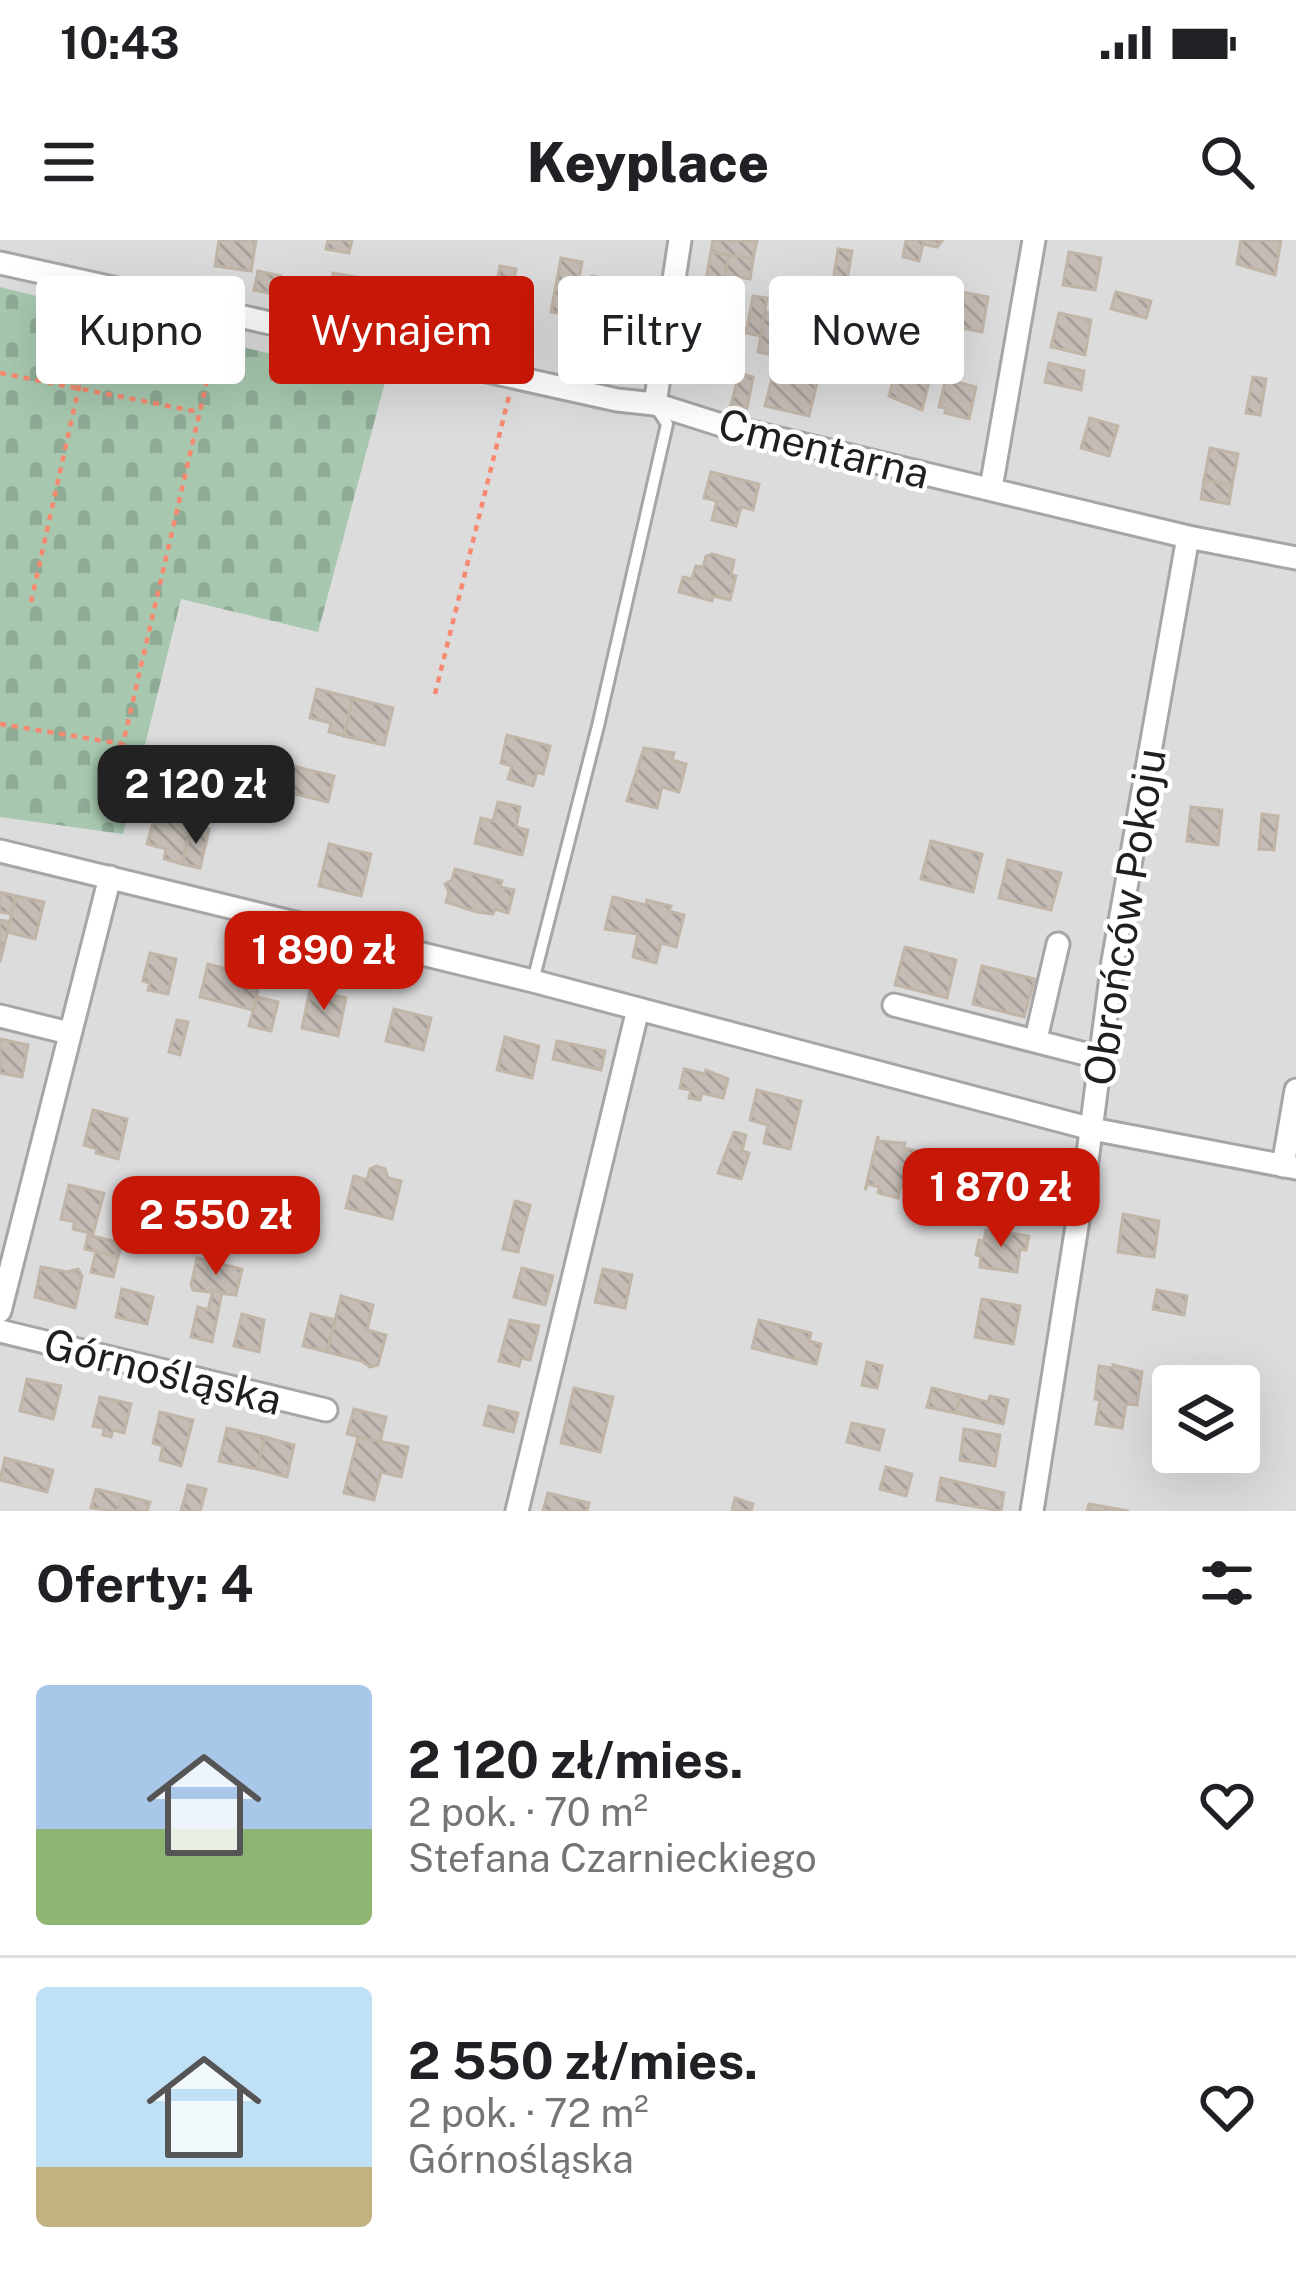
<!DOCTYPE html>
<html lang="pl">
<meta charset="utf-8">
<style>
:root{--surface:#fff;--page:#f6f6f6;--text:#202124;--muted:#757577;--line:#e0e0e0;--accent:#c71706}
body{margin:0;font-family:"Public Sans",sans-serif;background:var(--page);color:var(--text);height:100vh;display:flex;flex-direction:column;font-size:45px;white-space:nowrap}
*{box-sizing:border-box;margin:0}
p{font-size:39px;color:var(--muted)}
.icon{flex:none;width:66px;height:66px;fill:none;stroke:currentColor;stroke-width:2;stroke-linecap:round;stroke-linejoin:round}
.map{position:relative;height:1271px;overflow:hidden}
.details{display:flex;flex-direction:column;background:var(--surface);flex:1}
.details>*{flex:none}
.hud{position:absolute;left:36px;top:36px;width:1224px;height:108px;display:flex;gap:24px}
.buttons{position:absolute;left:1152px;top:1125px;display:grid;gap:24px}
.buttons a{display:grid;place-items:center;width:108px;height:108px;border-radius:12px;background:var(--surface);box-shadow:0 12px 48px #0002;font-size:60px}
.price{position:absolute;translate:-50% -102px;padding:0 27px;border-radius:24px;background:var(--accent);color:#fff;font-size:39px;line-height:78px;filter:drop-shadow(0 3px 6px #0008)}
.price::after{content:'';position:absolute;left:50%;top:72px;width:36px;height:27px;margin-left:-18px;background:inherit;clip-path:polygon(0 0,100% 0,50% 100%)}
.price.active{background:#222;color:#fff}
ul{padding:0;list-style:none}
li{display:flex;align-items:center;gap:36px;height:300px;padding:0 36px}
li+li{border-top:3px solid var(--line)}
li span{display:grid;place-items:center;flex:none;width:336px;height:240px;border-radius:12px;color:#555}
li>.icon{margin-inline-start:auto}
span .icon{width:144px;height:144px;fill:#fffc;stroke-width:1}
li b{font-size:51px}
h2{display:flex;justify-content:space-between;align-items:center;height:144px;padding:0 36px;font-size:51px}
.chip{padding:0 42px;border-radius:12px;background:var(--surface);box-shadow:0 12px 48px #0002;font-size:42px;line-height:108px}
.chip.active{background:var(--accent);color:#fff}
.status{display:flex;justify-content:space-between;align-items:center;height:84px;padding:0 60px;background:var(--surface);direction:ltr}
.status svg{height:33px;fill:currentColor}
header{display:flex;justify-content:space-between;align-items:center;height:156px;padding:0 36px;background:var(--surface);font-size:54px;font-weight:800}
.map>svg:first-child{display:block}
.residential{fill:#dddcdc;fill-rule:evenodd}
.cemetery{fill:url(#cemetery-stones)}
.building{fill:url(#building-back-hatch);stroke:#c1b5a8;stroke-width:3}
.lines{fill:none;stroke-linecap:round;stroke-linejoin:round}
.lane-casing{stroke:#a6a6a6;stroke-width:16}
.street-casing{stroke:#a6a6a6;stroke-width:27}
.path{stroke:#f68970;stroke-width:4.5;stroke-dasharray:6 6;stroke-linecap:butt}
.lane{stroke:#fff;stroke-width:10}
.street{stroke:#fff;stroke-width:21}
.labels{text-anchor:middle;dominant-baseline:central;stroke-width:9;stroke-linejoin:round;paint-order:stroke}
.street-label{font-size:42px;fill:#1f1f1f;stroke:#fff}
</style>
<div class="status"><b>10:43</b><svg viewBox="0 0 49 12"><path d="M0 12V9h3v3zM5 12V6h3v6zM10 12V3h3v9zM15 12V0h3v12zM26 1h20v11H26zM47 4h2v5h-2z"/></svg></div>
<header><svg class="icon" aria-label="menu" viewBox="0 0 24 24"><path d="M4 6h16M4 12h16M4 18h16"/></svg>Keyplace<svg class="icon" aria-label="search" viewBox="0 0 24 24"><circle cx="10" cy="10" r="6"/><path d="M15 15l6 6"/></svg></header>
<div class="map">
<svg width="1296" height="1271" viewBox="0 0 1296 1271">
<defs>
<pattern id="cemetery-stones" width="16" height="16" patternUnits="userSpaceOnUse" patternTransform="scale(3)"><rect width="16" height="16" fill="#a7c8af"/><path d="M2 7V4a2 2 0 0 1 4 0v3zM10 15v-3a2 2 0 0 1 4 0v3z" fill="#8fab96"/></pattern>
<pattern id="building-back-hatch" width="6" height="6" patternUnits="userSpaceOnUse" patternTransform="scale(3)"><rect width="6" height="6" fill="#c4bcb5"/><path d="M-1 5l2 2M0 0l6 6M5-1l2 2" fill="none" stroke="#a8a19b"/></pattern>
</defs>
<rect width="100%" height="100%" fill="#efede5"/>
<path class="residential" d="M0 0H1296V1271H0ZM1173 1146H1239V1212H1173Z"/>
<polygon class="cemetery" points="0,47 385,142 318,392 181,359 123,594 0,577"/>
<g class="building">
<polygon points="219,0 256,0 251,31 215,26"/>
<polygon points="328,0 352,0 349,13 326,9"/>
<polygon points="713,0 757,1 753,19 711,12"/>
<polygon points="906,0 943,0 937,7 923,4 919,21 903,17"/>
<polygon points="1241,0 1281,0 1275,35 1237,24"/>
<polygon points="838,9 852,11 845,51 832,49"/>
<polygon points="711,12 729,15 723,48 705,45"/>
<polygon points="1069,12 1101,18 1095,50 1063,45"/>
<polygon points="729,15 753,19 750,39 725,35"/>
<polygon points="561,18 582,22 572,75 551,72"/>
<polygon points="500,26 516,29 510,62 494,60"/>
<polygon points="258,31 281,36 277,55 254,50"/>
<polygon points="333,33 384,42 377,79 327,67"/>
<polygon points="592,36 625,43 620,71 587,65"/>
<polygon points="449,38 470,41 464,73 444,70"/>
<polygon points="957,51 988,57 982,92 950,86"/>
<polygon points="1116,52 1151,61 1146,78 1111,69"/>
<polygon points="753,56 767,58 761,96 746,93"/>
<polygon points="844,69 892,77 885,116 836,107"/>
<polygon points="765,72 779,74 773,115 758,112"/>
<polygon points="1059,73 1091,80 1085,115 1051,107"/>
<polygon points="698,84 715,87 709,122 692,119"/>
<polygon points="932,96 947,99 940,128 925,125"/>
<polygon points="947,99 961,102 954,131 940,128"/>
<polygon points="1049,123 1084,131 1081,150 1045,142"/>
<polygon points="896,129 929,142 922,170 889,156"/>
<polygon points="774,131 817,143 809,176 765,166"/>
<polygon points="739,133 753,137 747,168 731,165"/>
<polygon points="1253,137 1266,139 1260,175 1246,173"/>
<polygon points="953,141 976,147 969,179 945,173 946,168 939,167 945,142"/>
<polygon points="1090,178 1118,186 1109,216 1081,208"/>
<polygon points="1210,208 1238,214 1232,245 1204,240"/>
<polygon points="711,232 759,244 753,270 741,267 736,286 712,280 717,261 704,258"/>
<polygon points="1204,240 1232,245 1229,264 1201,259"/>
<polygon points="712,314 734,320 731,335 736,336 730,360 713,356 712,361 679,352 683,337 692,339 696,326 703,327 706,316"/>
<polygon points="317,449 353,458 344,496 329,492 331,483 310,478"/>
<polygon points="353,458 393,468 384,505 344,496"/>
<polygon points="507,495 550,506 543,534 537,532 533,546 508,539 512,526 501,523"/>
<polygon points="644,508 674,513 672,520 686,524 679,552 662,547 657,568 627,561"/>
<polygon points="212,513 225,516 223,547 204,543"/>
<polygon points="243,514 334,536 328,562 237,540"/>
<polygon points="237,540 267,548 261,573 231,566"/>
<polygon points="498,562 520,567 516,587 528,590 522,615 475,603 481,578 493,581"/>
<polygon points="1191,567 1222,570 1218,605 1187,601"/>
<polygon points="1262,574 1278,576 1274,610 1259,609"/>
<polygon points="155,575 192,585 182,624 164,619 166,609 147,604"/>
<polygon points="192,585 209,589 200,628 182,624"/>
<polygon points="931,601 982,614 973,652 921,639"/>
<polygon points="329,604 371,614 361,656 319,646"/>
<polygon points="1008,620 1061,633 1051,670 999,658"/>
<polygon points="455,629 502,641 500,647 514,650 508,673 495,669 493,674 477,672 446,662 449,652 445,644 452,640"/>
<polygon points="0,652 16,656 12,674 0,672"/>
<polygon points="16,656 44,662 35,699 7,692"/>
<polygon points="613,657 646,665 647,660 671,666 669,671 684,675 676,707 661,703 656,723 633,717 638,694 605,689"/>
<polygon points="0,680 10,682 0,722"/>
<polygon points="905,707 956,720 947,758 895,745"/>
<polygon points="150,713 176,719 168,754 148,750 150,743 143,741"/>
<polygon points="208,724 261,738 253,770 200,757"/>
<polygon points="982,726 1035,739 1024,777 973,764"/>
<polygon points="310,750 346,758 338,796 302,788"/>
<polygon points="257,757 278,762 271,791 249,786"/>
<polygon points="394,769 431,778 423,810 386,801"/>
<polygon points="177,780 188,782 180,815 169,812"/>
<polygon points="505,797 539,806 532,838 497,830"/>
<polygon points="0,799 28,805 22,837 0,833"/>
<polygon points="557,801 605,811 601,830 553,819"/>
<polygon points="684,829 705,834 706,830 728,839 723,858 702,853 700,860 689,858 691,850 680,848"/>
<polygon points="757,850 801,861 790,909 764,903 768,885 750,880"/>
<polygon points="93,870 127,879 118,919 96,913 97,909 84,905"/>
<polygon points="734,892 746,895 742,911 749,913 741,939 718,933"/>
<polygon points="878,896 878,901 905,903 904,908 922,912 912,949 900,947 898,958 878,953 879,947 868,944 865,950"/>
<polygon points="1025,910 1059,917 1051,956 1031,952 1033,946 1019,944"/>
<polygon points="376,926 385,929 388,938 401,941 392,979 346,968 354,936 367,940 370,929"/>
<polygon points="69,945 104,953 93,994 73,989 75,982 61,979"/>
<polygon points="515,961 530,965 518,1012 503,1009"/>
<polygon points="1003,962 1049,972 1047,984 990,979 993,963"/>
<polygon points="1123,974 1159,981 1154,1017 1118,1012"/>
<polygon points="986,990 1029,996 1026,1010 1020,1009 1017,1032 980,1027 981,1016 976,1015 979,1000 984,1001"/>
<polygon points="88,995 122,1003 118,1017 85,1009"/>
<polygon points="96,1011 118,1017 113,1037 91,1032"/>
<polygon points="197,1018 242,1029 236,1055 193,1050 191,1045"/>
<polygon points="41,1027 67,1032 78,1029 82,1036 75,1068 35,1057"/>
<polygon points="522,1028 553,1036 545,1065 514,1057"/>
<polygon points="603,1029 632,1035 625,1068 595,1062"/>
<polygon points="122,1049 153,1057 147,1084 116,1077"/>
<polygon points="213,1050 222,1052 212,1102 191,1097 198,1067 208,1070"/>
<polygon points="1157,1050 1187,1056 1184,1075 1153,1069"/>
<polygon points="341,1056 373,1065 367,1090 386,1095 378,1125 370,1127 362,1121 327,1112"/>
<polygon points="982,1059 1020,1066 1013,1104 975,1097"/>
<polygon points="242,1074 264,1080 259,1112 234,1106"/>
<polygon points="311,1074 335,1080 327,1112 303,1106"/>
<polygon points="510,1080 539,1086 530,1120 521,1118 519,1126 499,1121"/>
<polygon points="759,1080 811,1093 809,1101 821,1104 816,1124 752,1108"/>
<polygon points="867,1122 882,1126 877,1148 862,1145"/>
<polygon points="1113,1125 1142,1132 1137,1165 1126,1164 1122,1188 1096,1184 1100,1160 1095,1159 1099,1126 1113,1128"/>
<polygon points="27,1139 61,1146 53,1179 20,1171"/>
<polygon points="574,1148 613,1157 600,1212 561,1203"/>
<polygon points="932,1148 960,1155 956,1173 927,1167"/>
<polygon points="960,1155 988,1162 990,1156 1008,1160 1003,1184 956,1173"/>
<polygon points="100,1157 131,1164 124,1193 113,1190 111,1197 103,1195 104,1188 93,1186"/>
<polygon points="489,1166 518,1173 513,1192 484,1185"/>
<polygon points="354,1169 386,1177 380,1202 347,1194"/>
<polygon points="160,1172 193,1180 181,1226 160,1220 163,1206 153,1203"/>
<polygon points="852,1183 884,1190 879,1210 847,1202"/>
<polygon points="227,1188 265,1197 257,1229 219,1221"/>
<polygon points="964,1189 1000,1195 995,1226 960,1220"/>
<polygon points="265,1197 294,1205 287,1237 257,1229"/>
<polygon points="358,1197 408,1207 401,1237 381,1232 374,1260 344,1253"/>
<polygon points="5,1218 53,1230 47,1252 0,1240"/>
<polygon points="886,1227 912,1234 906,1256 880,1249"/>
<polygon points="941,1238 1004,1253 1001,1271 937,1260"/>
<polygon points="188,1245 206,1249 200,1271 181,1271"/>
<polygon points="96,1249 122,1255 118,1271 91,1268"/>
<polygon points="548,1253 589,1263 587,1271 543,1271"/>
<polygon points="122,1255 150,1262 147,1271 118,1271"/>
<polygon points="735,1258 753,1264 751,1271 732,1271"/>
<polygon points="1089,1264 1129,1271 1087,1271"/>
</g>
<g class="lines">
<g class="lane-casing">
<polyline id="lane" points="533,741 598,486 667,184 657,169"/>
</g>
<g class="street-casing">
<g id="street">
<polyline points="0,23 617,160 655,164 718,184 1188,297 1296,318"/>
<polyline points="655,164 680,0"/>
<polyline points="991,248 1034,0"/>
<polyline points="0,611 533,741 1092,889 1296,928"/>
<polyline points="894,765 1101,818"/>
<polyline points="0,776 69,793"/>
<polyline points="1036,799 1058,704"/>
<polyline points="1283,926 1296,850"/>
<polyline points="0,1071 110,637"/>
<polyline points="0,1091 326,1170"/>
<polyline points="517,1271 638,769"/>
<polyline points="1032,1271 1086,929 1113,721 1188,297"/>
</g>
</g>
<g class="path">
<polyline points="0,133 199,172"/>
<polyline points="31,362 95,75"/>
<polyline points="435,454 509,156"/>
<polyline points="0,484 123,504 218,93"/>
</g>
<use href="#lane" class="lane"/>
<use href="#street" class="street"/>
</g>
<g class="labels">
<g class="street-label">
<text transform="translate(824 208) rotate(14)">Cmentarna</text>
<text transform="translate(1124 677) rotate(-81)">Obrońców Pokoju</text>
<text transform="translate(163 1131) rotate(14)">Górnośląska</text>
</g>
</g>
</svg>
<div class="buttons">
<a><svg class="icon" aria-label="layers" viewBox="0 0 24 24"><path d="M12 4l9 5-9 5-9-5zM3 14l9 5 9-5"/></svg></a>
</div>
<b class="price active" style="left:196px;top:607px">2 120 zł</b>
<b class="price" style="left:324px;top:773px">1 890 zł</b>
<b class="price" style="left:1001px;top:1010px">1 870 zł</b>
<b class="price" style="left:216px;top:1038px">2 550 zł</b>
<div class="hud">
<a class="chip">Kupno</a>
<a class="chip active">Wynajem</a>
<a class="chip">Filtry</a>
<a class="chip">Nowe</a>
</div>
</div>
<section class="details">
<h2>Oferty: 4<svg class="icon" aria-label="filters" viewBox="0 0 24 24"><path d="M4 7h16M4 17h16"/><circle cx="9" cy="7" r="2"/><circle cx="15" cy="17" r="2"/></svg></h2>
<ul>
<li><span style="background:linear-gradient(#a9c7e8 60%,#8fb573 0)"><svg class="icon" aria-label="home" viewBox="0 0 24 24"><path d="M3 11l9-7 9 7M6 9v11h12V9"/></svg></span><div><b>2 120 zł/mies.</b><p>2 pok. · 70 m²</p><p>Stefana Czarnieckiego</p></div><svg class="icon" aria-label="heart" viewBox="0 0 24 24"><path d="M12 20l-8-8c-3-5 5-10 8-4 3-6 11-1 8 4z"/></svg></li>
<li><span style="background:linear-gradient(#bfe0f5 75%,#c2b280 0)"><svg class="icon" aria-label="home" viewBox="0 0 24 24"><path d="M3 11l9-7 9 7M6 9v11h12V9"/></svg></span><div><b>2 550 zł/mies.</b><p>2 pok. · 72 m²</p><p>Górnośląska</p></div><svg class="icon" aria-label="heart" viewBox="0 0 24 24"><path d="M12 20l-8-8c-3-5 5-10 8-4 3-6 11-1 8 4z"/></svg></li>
</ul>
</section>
